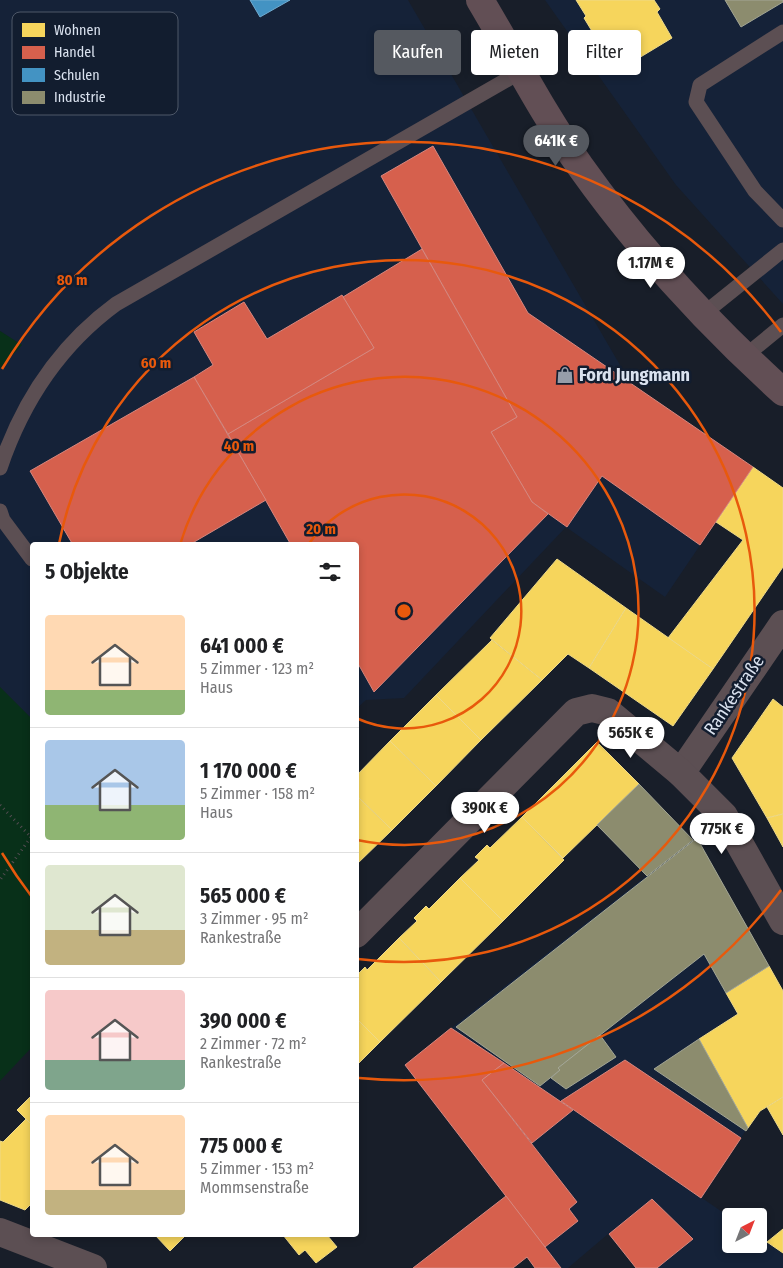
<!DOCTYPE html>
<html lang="de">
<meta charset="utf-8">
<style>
:root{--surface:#fff;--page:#f2f2f2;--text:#202124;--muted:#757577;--line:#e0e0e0;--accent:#555960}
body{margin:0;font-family:"Fira Sans Condensed",sans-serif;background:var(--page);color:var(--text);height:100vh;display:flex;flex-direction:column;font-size:19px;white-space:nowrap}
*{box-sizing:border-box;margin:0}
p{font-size:16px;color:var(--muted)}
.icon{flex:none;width:28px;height:28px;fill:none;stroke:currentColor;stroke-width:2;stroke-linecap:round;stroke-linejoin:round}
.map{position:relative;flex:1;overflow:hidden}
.drawer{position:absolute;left:30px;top:542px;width:329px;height:695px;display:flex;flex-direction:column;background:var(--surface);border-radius:5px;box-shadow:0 2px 8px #0003}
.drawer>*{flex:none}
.guide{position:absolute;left:374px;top:30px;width:334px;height:45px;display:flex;gap:10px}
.needle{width:32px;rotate:42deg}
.buttons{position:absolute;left:722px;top:1208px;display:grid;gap:10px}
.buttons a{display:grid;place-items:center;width:45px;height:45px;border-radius:5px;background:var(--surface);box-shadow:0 2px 8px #0003;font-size:25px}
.price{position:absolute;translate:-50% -42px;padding:0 11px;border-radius:18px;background:#fff;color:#222;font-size:16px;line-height:32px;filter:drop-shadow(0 1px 2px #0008)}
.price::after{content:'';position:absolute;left:50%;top:30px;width:15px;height:11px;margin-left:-8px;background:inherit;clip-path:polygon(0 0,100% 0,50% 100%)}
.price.active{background:var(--accent);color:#fff}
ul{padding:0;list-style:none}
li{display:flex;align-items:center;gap:15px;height:125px;padding:0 15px}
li+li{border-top:1px solid var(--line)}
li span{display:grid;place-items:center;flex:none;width:140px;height:100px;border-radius:5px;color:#555}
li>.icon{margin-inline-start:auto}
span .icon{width:60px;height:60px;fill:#fffc;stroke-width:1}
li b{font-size:21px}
h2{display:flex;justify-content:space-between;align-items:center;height:60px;padding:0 15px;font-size:21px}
.chip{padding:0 18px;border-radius:5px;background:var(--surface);box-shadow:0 2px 8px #0003;font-size:18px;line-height:45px}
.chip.active{background:var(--accent);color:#fff}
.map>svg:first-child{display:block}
.built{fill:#152238}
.green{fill:#083019}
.homes{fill:#f6d55c;stroke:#eed988}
.shops{fill:#d6604d;stroke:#d7877e}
.schools{fill:#4393c3;stroke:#70abd0}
.industry{fill:#8c8c6e;stroke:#a3a695}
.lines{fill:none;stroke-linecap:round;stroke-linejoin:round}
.path{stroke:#534c51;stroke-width:3;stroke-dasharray:1 4;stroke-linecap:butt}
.lane{stroke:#5c4f53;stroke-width:15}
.street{stroke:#5c4f53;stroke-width:28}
.secondary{stroke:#624f55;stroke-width:28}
.ring{fill:none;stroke:#e8590c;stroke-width:2.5}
.labels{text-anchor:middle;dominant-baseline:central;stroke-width:5;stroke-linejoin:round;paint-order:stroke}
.poi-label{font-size:18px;font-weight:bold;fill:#dae2ef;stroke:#121d2f;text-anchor:start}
.street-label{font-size:18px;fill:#dae2ef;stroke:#121d2f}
.key{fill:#121d2f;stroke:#4e5869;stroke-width:1}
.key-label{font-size:14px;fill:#dae2ef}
.centre{fill:#e8590c;stroke:#121d2f;stroke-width:2.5}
.ring-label{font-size:15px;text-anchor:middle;font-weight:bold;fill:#e8590c;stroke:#121d2f;stroke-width:5;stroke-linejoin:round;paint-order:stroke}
</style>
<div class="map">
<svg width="783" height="1268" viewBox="0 0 783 1268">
<rect width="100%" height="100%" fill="#181e29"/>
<g class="built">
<polygon points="0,0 408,0 631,384 753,467 665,597 566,527 404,698 366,700 356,709 356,545 32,545 32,719 0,687 0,368 21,345 0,331"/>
<polygon points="545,0 783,0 783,304 676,185"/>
<polygon points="695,838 783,993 759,1110 702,1198 731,1218 731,1244 759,1244 759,1237 783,1254 783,1268 636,1268 608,1234 568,1268 561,1268 404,1065"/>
</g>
<g class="green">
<polygon points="0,331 22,345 0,368"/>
<polygon points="0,687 32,719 32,1047 0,1081"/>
</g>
<g class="homes">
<polygon points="576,0 654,0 660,9 657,12 672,38 619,70 603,45 601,46 584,18 586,16"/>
<polygon points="753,467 783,488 783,567 713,669 668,638 743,540 716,522"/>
<polygon points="557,559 626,608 589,668 568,654 542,680 490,638"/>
<polygon points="626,608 713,669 673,726 589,668"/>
<polygon points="492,640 542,680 481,740 436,695"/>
<polygon points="436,695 481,740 436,786 390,741"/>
<polygon points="773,699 783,707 783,814 767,818 732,758"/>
<polygon points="390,741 436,786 392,830 356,795 356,776"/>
<polygon points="597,742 639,784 563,858 522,817"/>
<polygon points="356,795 392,830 356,865"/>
<polygon points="783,814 783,847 767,818"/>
<polygon points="522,817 564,860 503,921 460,878 479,860 475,857 487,845 490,848"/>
<polygon points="460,878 503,921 441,982 399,938 417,921 414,918 426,906 429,909"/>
<polygon points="399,938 441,982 380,1042 356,1018 356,976 365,967 367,970"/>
<polygon points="769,966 783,991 783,1097 760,1111 748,1128 699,1039 738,1014 726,993"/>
<polygon points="356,1018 380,1042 356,1066"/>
<polygon points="32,1095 32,1125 17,1110"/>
<polygon points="783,1097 783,1135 767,1107"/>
<polygon points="26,1119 32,1125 32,1203 25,1210 0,1200 0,1141 3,1142"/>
<polygon points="783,1229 783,1253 767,1242"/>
<polygon points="155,1235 186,1235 170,1251"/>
<polygon points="283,1235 327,1235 337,1247 316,1263 305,1250 299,1255"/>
</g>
<g class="shops">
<polygon points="433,146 528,313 753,467 700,545 602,476 567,527 532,502 491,432 517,417 381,176"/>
<polygon points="422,249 517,417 491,432 532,502 548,514 374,692 356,660 356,545 291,545 228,434 374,348 343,297"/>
<polygon points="342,295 374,348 228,434 194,377 213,365 194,332 244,302 267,339"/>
<polygon points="194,377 266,500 189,545 73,545 30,471"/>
<polygon points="451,1028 504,1063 482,1080 577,1202 569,1209 578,1221 545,1247 405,1065"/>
<polygon points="625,1060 741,1138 701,1198 561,1101"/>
<polygon points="504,1063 573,1110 532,1143 482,1080"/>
<polygon points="506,1196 561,1268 535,1268 527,1257 513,1268 413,1268"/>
<polygon points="652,1199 693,1239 657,1268 636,1268 609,1234"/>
</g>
<polygon class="schools" points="250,0 290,0 260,17"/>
<g class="industry">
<polygon points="725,0 783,0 783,2 741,27"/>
<polygon points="639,784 693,840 647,876 597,825"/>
<polygon points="697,838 769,966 726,993 704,954 558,1068 560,1070 540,1086 456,1027"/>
<polygon points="600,1035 616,1057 566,1089 551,1078 560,1070 558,1068"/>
<polygon points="699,1039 748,1128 746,1131 654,1069"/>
</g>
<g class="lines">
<polyline class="path" points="0,805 31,837 0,880"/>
<g class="lane">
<polyline points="783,32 700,85 696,102 755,191 783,220"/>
<polyline points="702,315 783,250"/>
<polyline points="744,357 783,325"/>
<path d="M0 468C22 403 60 345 116 304L522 71"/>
<polyline points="0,511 3,520 32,559"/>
</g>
<g class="street">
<polyline points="681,773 783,624"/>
<polyline points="356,934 576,712 592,708 608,712 681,773 724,816 783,921"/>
<polyline points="0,1232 93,1268"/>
</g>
<path class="secondary" d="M480 0C513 55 543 114 580 166 639 249 708 324 783 392"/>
</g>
<g class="ring">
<path d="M308 545A117 117 0 1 1 356 718"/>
<path d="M180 545A234 234 0 1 1 357 840"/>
<path d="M59 544A351 351 0 1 1 358 959"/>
<path d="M781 890A469 469 0 0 1 359 1078M32 897A469 469 0 0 1 2 853M2 369A469 469 0 0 1 781 332"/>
</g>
<defs>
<g id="shop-bare" transform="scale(1.35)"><path d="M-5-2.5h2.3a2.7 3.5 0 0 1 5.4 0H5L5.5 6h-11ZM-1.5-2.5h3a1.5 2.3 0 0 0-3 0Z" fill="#969daa" stroke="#121d2f" stroke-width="2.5" paint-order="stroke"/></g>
</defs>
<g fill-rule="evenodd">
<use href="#shop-bare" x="565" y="375"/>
</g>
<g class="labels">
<g class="poi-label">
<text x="579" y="375">Ford Jungmann</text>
</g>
<g class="street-label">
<text transform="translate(734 695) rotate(-56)">Rankestraße</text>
</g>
</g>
<rect x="12" y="12" width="166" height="103" rx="8" class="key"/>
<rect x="22" y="23" width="23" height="14" fill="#f6d55c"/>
<rect x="22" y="46" width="23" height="13" fill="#d6604d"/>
<rect x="22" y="68" width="23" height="14" fill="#4393c3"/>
<rect x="22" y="91" width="23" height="13" fill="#8c8c6e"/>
<g class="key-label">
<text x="54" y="35">Wohnen</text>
<text x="54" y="57">Handel</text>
<text x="54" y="80">Schulen</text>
<text x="54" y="102">Industrie</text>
</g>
<circle cx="404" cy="611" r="8" class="centre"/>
<g class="ring-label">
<text x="72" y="285">80 m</text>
<text x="156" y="368">60 m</text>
<text x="239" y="451">40 m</text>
<text x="321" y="534">20 m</text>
</g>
</svg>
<div class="buttons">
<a><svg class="needle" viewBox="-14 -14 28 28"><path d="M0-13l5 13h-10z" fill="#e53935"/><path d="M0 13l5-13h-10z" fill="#757577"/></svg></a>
</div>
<b class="price active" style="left:556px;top:167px">641K €</b>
<b class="price" style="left:651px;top:289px">1.17M €</b>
<b class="price" style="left:631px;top:759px">565K €</b>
<b class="price" style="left:485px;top:834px">390K €</b>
<b class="price" style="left:722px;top:855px">775K €</b>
<div class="guide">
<a class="chip active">Kaufen</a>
<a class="chip">Mieten</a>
<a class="chip">Filter</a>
</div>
<section class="drawer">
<h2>5 Objekte<svg class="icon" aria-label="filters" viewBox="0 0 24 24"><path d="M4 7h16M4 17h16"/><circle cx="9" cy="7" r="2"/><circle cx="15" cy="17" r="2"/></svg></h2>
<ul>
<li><span style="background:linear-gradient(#ffd9b3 75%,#8fb573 0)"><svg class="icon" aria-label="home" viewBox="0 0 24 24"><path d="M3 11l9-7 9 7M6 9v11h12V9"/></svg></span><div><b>641 000 €</b><p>5 Zimmer · 123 m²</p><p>Haus</p></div></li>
<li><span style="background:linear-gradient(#a9c7e8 65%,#8fb573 0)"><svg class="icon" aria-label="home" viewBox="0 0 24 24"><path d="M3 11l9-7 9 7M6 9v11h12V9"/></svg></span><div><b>1 170 000 €</b><p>5 Zimmer · 158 m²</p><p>Haus</p></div></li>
<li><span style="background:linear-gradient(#dfe7d0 65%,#c2b280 0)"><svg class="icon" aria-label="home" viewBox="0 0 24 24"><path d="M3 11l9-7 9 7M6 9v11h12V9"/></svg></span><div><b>565 000 €</b><p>3 Zimmer · 95 m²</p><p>Rankestraße</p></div></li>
<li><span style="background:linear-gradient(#f6c9c9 70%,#7fa58c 0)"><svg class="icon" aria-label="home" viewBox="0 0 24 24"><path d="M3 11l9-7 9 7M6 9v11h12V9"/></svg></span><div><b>390 000 €</b><p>2 Zimmer · 72 m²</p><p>Rankestraße</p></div></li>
<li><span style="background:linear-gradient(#ffd9b3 75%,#c2b280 0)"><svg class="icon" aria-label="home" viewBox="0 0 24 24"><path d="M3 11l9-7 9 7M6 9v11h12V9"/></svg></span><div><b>775 000 €</b><p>5 Zimmer · 153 m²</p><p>Mommsenstraße</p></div></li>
</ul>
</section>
</div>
